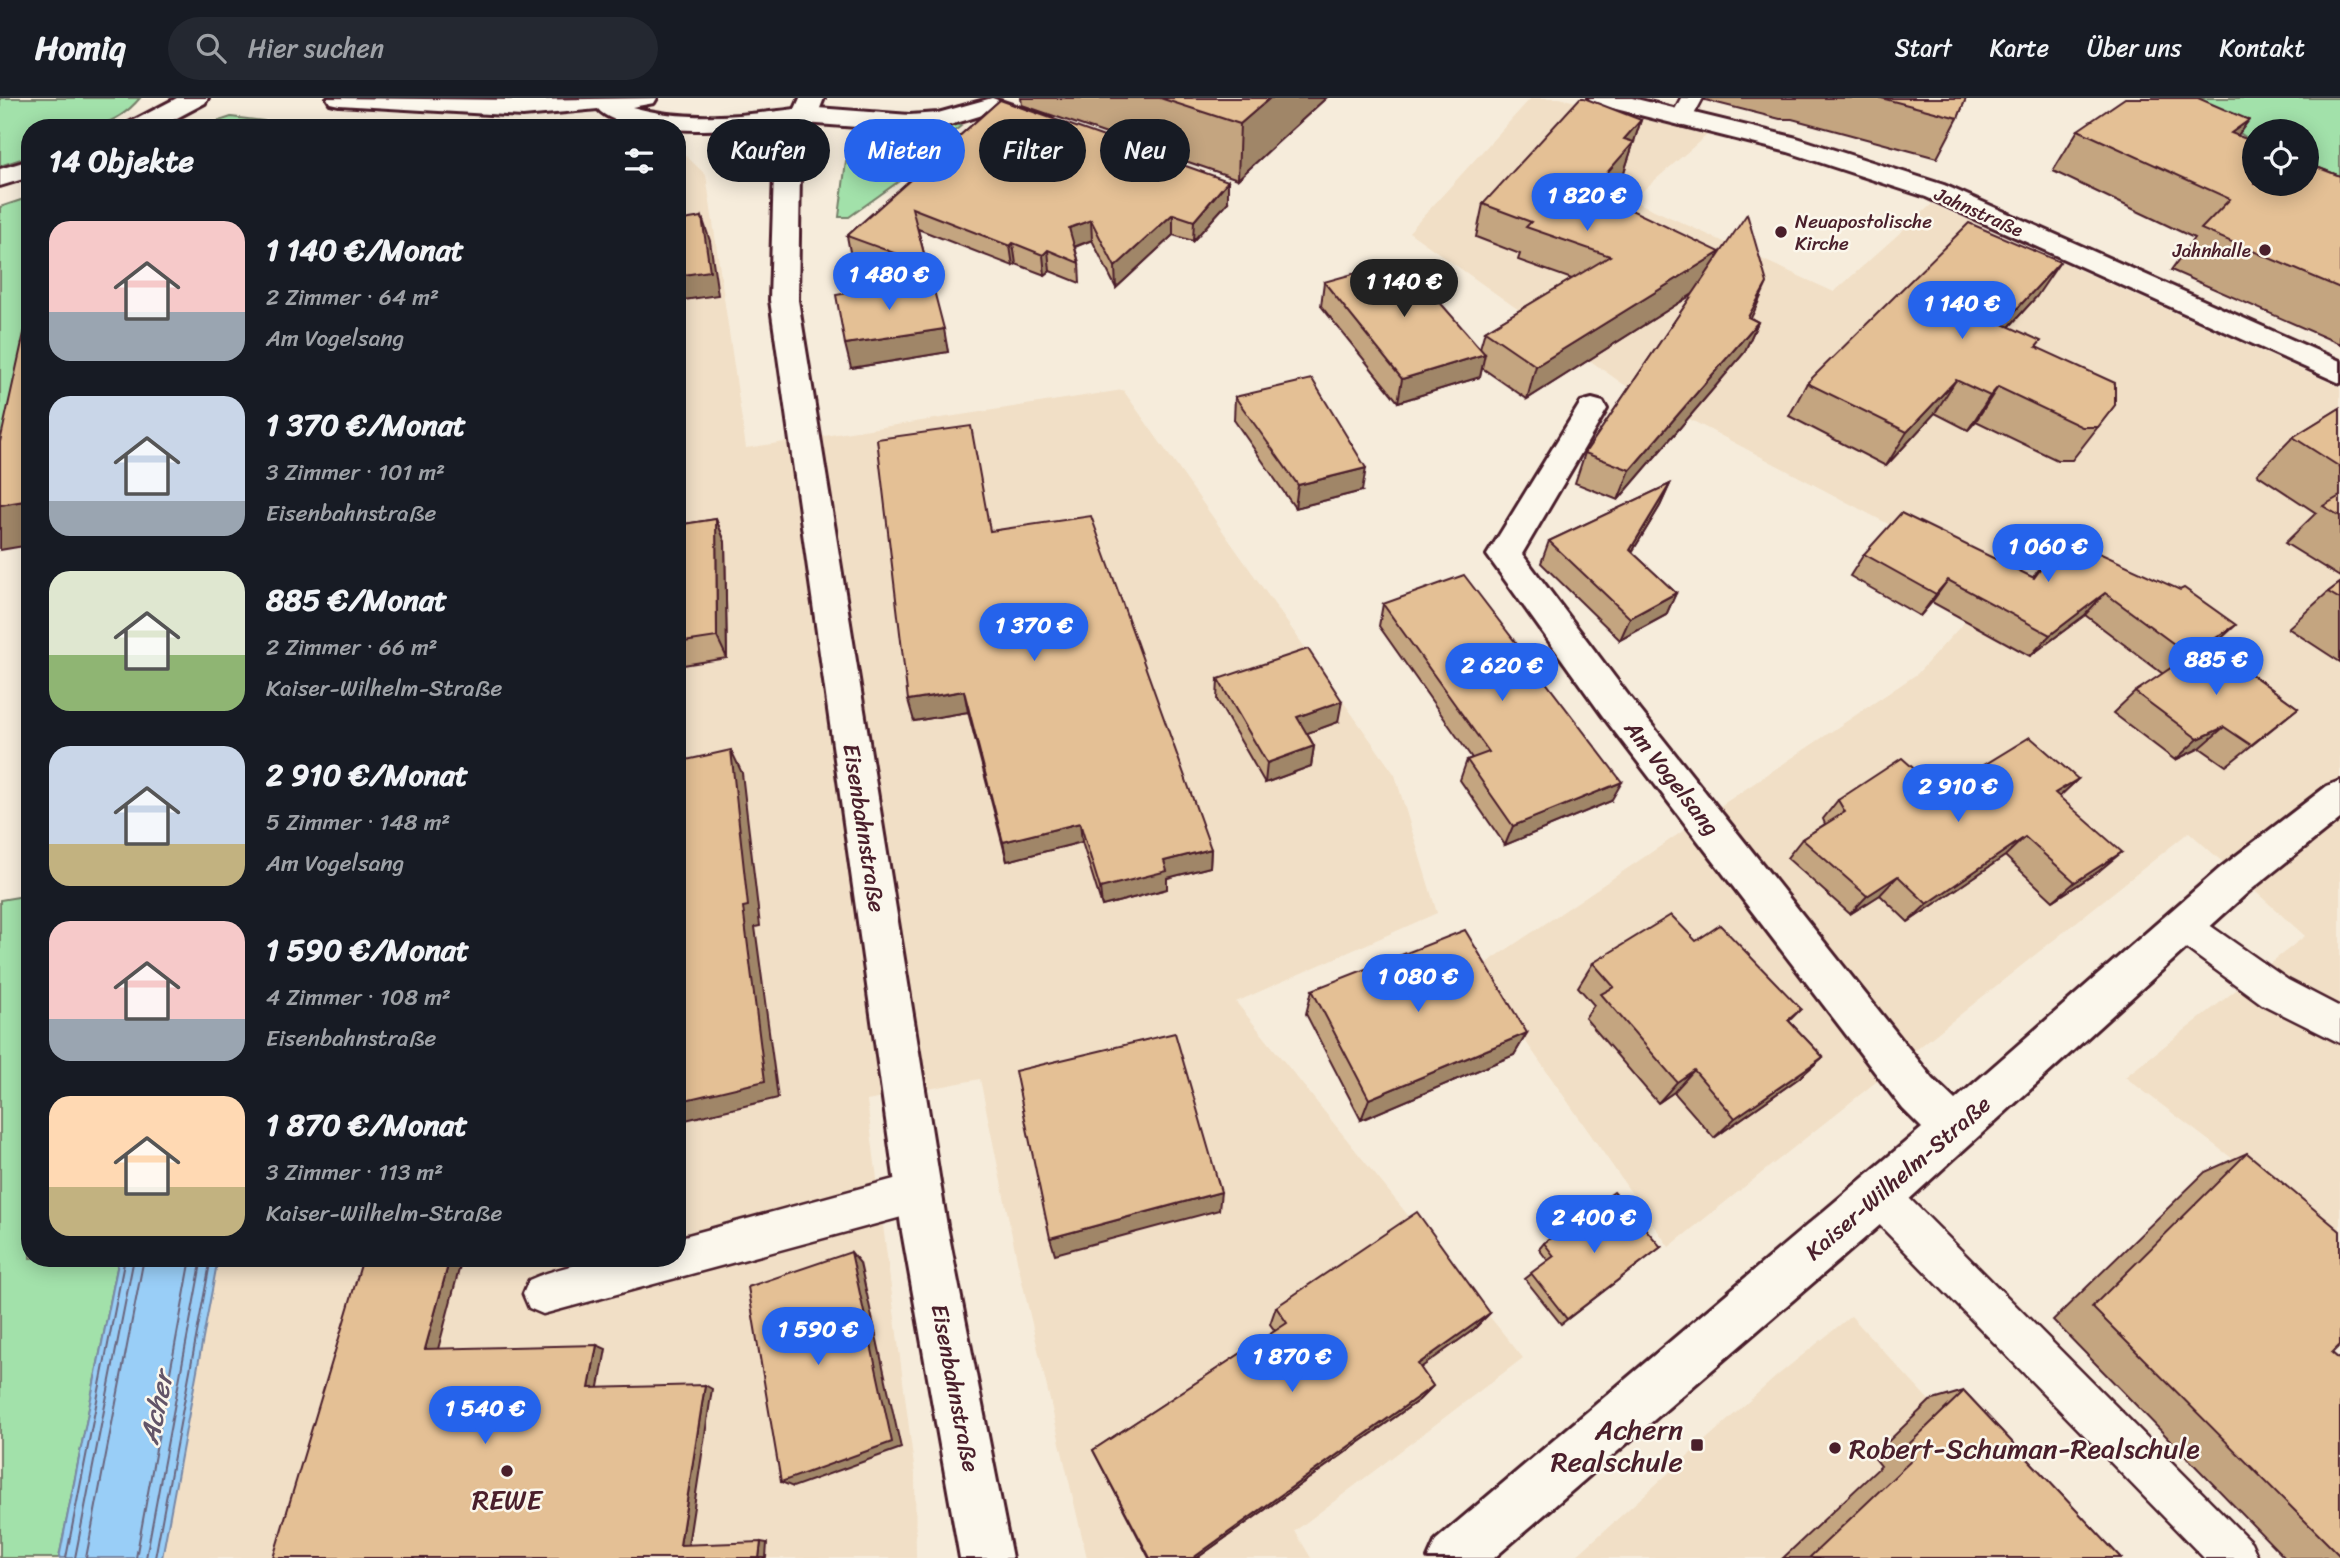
<!DOCTYPE html>
<html lang="de">
<meta charset="utf-8">
<style>
:root{--surface:#171b24;--page:#242831;--text:#f1f3f6;--muted:#9ea1a6;--line:#363941;--accent:#2563eb}
body{margin:0;font-family:Sriracha,sans-serif;background:var(--page);color:var(--text);height:100vh;display:flex;flex-direction:column;font-size:26px;white-space:nowrap}
*{box-sizing:border-box;margin:0}
p{font-size:23px;color:var(--muted)}
.icon{flex:none;width:38px;height:38px;fill:none;stroke:currentColor;stroke-width:2;stroke-linecap:round;stroke-linejoin:round}
.map{position:relative;flex:1;overflow:hidden}
.sheet{position:absolute;left:21px;top:21px;width:665px;height:1148px;display:flex;flex-direction:column;background:var(--surface);border-radius:28px;box-shadow:0 4px 18px #0003}
.sheet>*{flex:none}
.banner{position:absolute;left:707px;top:21px;width:665px;height:63px;display:flex;gap:14px}
.controls{position:absolute;left:2242px;top:21px;display:grid;gap:14px}
.controls a{display:grid;place-items:center;width:77px;height:77px;border-radius:50%;background:var(--surface);box-shadow:0 4px 18px #0003;font-size:35px}
.price{position:absolute;translate:-50% -60px;padding:0 16px;border-radius:24px;background:var(--accent);color:#fff;font-size:23px;line-height:46px;filter:drop-shadow(0 2px 4px #0008)}
.price::after{content:'';position:absolute;left:50%;top:42px;width:21px;height:16px;margin-left:-10px;background:inherit;clip-path:polygon(0 0,100% 0,50% 100%)}
.price.active{background:#222;color:#fff}
ul{padding:0;list-style:none}
li{display:flex;align-items:center;gap:21px;height:175px;padding:0 28px}
li span{display:grid;place-items:center;flex:none;width:196px;height:140px;border-radius:21px;color:#555}
li>.icon{margin-inline-start:auto}
span .icon{width:84px;height:84px;fill:#fffc;stroke-width:1}
li b{font-size:30px}
h2{display:flex;justify-content:space-between;align-items:center;height:84px;padding:0 28px;font-size:30px}
.pill{padding:0 24px;border-radius:32px;background:var(--surface);box-shadow:0 4px 18px #0003;font-size:24px;line-height:63px}
.pill.active{background:var(--accent);color:#fff}
header{display:flex;align-items:center;gap:42px;box-sizing:border-box;height:98px;padding:0 35px;background:var(--surface);border-bottom:2px solid var(--line)}
header strong{font-size:33px}
nav{display:flex;gap:38px;margin-inline-start:auto;font-size:24px}
.search{width:490px;height:63px;background:var(--page);display:flex;align-items:center;gap:18px;box-sizing:border-box;padding:0 24px;border-radius:38px;color:var(--muted);font-size:26px}
.map>svg:first-child{display:block}
.built{fill:#f1dfc6}
.green{fill:#a2e1aa;stroke:#76806a;stroke-width:2}
.water{fill:#99cef7;stroke:#7988a5;stroke-width:2}
.pier{fill:#f6ecdb}
.lines{fill:none;stroke-linecap:round;stroke-linejoin:round}
.shore{stroke:#6a657d;stroke-width:2}
.lane-casing{stroke:#4a1f2b;stroke-width:5}
.street-casing{stroke:#4a1f2b;stroke-width:6}
.secondary-casing{stroke:#4a1f2b;stroke-width:6}
.lane{fill:#fbf7ec;fill-rule:evenodd}
.street{fill:#fbf7ec;fill-rule:evenodd}
.secondary{fill:#fbf7ec;fill-rule:evenodd}
.wall{fill:#c4a580;stroke:#4a1f2b;stroke-width:2}
.shaded-wall{fill:#a08668;stroke:#4a1f2b;stroke-width:2}
.building{fill:#e4c095;stroke:#4a1f2b;stroke-width:2}
.poi-dot{fill:#4a1f2b;stroke:#fbf7ec;stroke-width:2.5}
.labels{text-anchor:middle;dominant-baseline:central;stroke-width:5;stroke-linejoin:round;paint-order:stroke}
.far-street-label{font-size:19px;fill:#4a1f2b;stroke:#fbf7ec}
.far-poi-label{font-size:19px;fill:#4a1f2b;stroke:#fbf7ec;text-anchor:start}
.street-label{font-size:23px;fill:#4a1f2b;stroke:#fbf7ec}
.near-water-label{font-size:28px;font-style:italic;fill:#625468;stroke:#fbf7ec}
.near-poi-label{font-size:28px;fill:#4a1f2b;stroke:#fbf7ec;text-anchor:end}
</style>
<header>
<strong>Homiq</strong>
<div class="search"><svg class="icon" aria-label="search" viewBox="0 0 24 24"><circle cx="10" cy="10" r="6"/><path d="M15 15l6 6"/></svg>Hier suchen</div>
<nav><a>Start</a><a>Karte</a><a>Über uns</a><a>Kontakt</a></nav>
</header>
<div class="map">
<svg width="2340" height="1460" viewBox="0 0 2340 1460">
<rect width="100%" height="100%" fill="#f6ecdb"/>
<filter id="ink" filterUnits="userSpaceOnUse"><feTurbulence type="fractalNoise" baseFrequency=".0143" numOctaves="2"/><feDisplacementMap in="SourceGraphic" scale="14" xChannelSelector="R" yChannelSelector="G"/><feConvolveMatrix kernelMatrix="1 2 1 2 8 2 1 2 1" color-interpolation-filters="sRGB"/></filter>
<g filter="url(#ink)">
<g class="built">
<polygon points="1531,0 1560,0 1707,37 1632,102 1834,194 1932,106 2340,289 2340,1142 2125,979 2305,838 2189,734 1669,1149 1476,872 1917,576 2000,485 1623,286 1409,134"/>
<polygon points="677,56 684,56 706,77 746,350 1123,292 1395,677 1437,815 1236,904 1523,1260 1295,1433 1311,1460 1087,1460 1017,1162 980,981 867,1003 915,1376 916,1460 162,1460 218,1160 677,1160"/>
<polygon points="1851,1218 2075,1460 1574,1460 1778,1277"/>
</g>
<g class="green">
<path d="M0 0H140C109 37 74 30 30 30V58L0 68Z"/>
<polygon points="2165,0 2340,0 2340,103 2307,80 2306,33 2254,33 2254,45 2231,29"/>
<polygon points="231,19 319,30 198,30"/>
<path d="M956 25 961 28C932 53 887 52 850 54L848 50 854 34 915 31Z"/>
<polygon points="940,50 941,53 849,119 839,119 846,63 917,57"/>
<polygon points="30,99 30,300 0,364 0,109"/>
<polygon points="30,797 30,1160 119,1160 59,1460 0,1460 0,802"/>
</g>
<polygon class="water" points="119,1160 218,1160 162,1460 59,1460"/>
<polygon class="pier" points="343,0 408,0 409,30 342,30"/>
<g class="lines">
<g class="shore">
<polyline points="66,1460 125,1160"/>
<polyline points="75,1460 134,1160"/>
<polyline points="86,1460 144,1160"/>
<polyline points="136,1460 191,1160"/>
<polyline points="146,1460 202,1160"/>
<polyline points="155,1460 211,1160"/>
</g>
<g class="lane-casing">
<g id="lane">
<polygon points="1681,0 1703,0 1689,26 1681,28 1670,21"/>
<polygon points="2183,813 2195,817 2288,882 2340,909 2340,945 2262,906 2171,839 2166,828 2171,817"/>
<path d="M920 1074 934 1080 940 1094 934 1108 920 1114 543 1216 529 1210 523 1196 529 1182C583 1159 620 1160 677 1160V1140Z"/>
<polygon points="1879,1078 1893,1084 2251,1444 2258,1460 2204,1460 1865,1112 1859,1098 1865,1084"/>
</g>
</g>
<g class="street-casing">
<g id="street">
<polygon points="177,0 208,0 205,5 158,30 125,30 129,25"/>
<polygon points="992,0 1050,20 1054,25 1050,30 1032,30 989,15 940,30 910,33 804,25 795,22 791,17 795,12 804,9 910,17 938,15"/>
<polygon points="1589,0 1632,0 1797,40 1944,87 2340,263 2340,285 1926,99 1788,54 1592,5"/>
<polygon points="30,62 30,79 0,88 0,71"/>
<polygon points="1592,301 1603,304 1607,311 1522,456 1628,597 1933,981 1955,1002 2219,771 2327,688 2340,683 2340,721 2247,795 1895,1114 1494,1460 1428,1460 1436,1442 1922,1030 1903,1011 1602,617 1487,457 1581,304"/>
</g>
</g>
<g class="secondary-casing">
<path id="secondary" d="M327 0 523 2 657 0 654 5 632 9C685 24 741 18 795 11L800 0H824L806 46 800 74 798 202 947 1128 1012 1460H960L901 1128 770 202 774 74 788 27C752 32 621 40 598 11L523 18 339 7 330 5Z"/>
</g>
<use href="#lane" class="lane"/>
<use href="#street" class="street"/>
<use href="#secondary" class="secondary"/>
</g>
<g class="wall">
<polygon points="1021,0 1326,0 1238,81 1022,7"/>
<polygon points="1705,0 1966,0 1958,20 1937,60 1792,21 1780,21 1705,2"/>
<polygon points="1000,2 1228,104 1193,143 1173,137 1116,190 1092,142 1075,149 1079,165 1080,185 1050,173 1045,177 1016,166 1013,168 918,131 948,254 851,270 919,183 851,159 847,138"/>
<polygon points="1641,22 1623,77 1604,99 1719,158 1751,220 1758,224 1744,255 1618,402 1575,385 1585,355 1693,196 1527,301 1482,270 1480,279 1398,304 1321,208 1324,184 1480,250 1485,233 1572,181 1518,162 1520,156 1476,139 1483,106"/>
<polygon points="2249,22 2237,38 2340,78 2340,246 2171,172 2194,140 2053,73 2078,32"/>
<polygon points="2037,198 2009,229 2115,307 2072,362 2057,362 1976,323 1968,332 1935,315 1886,368 1789,318 1807,285"/>
<polygon points="1235,299 1362,393 1295,410 1234,322"/>
<polygon points="2340,310 2340,479 2285,445 2316,415 2257,376 2293,339"/>
<polygon points="1670,386 1660,408 1632,454 1676,495 1666,517 1620,542 1541,465 1549,443"/>
<polygon points="716,421 725,444 727,560 677,568 677,427"/>
<polygon points="990,433 1211,751 1210,769 1167,780 1167,791 1102,808 1082,744 1007,763 968,614 914,623"/>
<polygon points="2064,439 2212,548 2298,610 2226,668 2200,650 2175,662 2113,615 2135,594 2163,576 2085,517 2030,558 1932,504 1920,518 1850,478 1864,456 2033,479"/>
<polygon points="2340,485 2340,564 2288,530 2328,494"/>
<polygon points="1383,506 1611,703 1505,747 1460,682 1467,662 1472,660 1379,528"/>
<polygon points="1218,581 1338,624 1307,635 1314,648 1311,668 1265,685 1217,602"/>
<polygon points="2078,681 2059,699 2099,773 2053,803 2005,758 1908,824 1880,797 1850,816 1787,760 1802,741 1825,726 1823,721 1838,702 1940,694"/>
<polygon points="1696,843 1801,911 1789,923 1823,959 1799,980 1714,1040 1674,994 1658,1005 1585,920 1594,907 1578,889 1593,865"/>
<polygon points="1312,892 1527,935 1514,957 1361,1022 1306,916"/>
<polygon points="2247,1055 2332,1255 2340,1262 2340,1460 2285,1460 2053,1222 2205,1074"/>
<polygon points="1544,1145 1661,1149 1561,1226 1525,1181 1548,1163 1539,1151"/>
<polygon points="1276,1209 1490,1215 1473,1232 1420,1270 1433,1288 1419,1302 1197,1460 1149,1460 1093,1352 1275,1233 1270,1226"/>
<polygon points="1964,1293 2121,1460 1783,1460 1881,1368 1873,1358 1930,1303"/>
</g>
<g class="shaded-wall">
<polygon points="1270,0 1326,0 1238,81 1240,26"/>
<polygon points="1641,22 1623,77 1581,126 1591,93 1624,41"/>
<polygon points="2249,22 2219,63 2231,35"/>
<polygon points="1228,83 1228,104 1193,143 1194,123"/>
<polygon points="1173,116 1173,137 1116,190 1115,169"/>
<polygon points="702,119 710,143 718,197 677,203 677,178"/>
<polygon points="1091,122 1092,142 1071,150 1069,130"/>
<polygon points="1013,145 1016,166 1013,168 1010,148"/>
<polygon points="1048,152 1050,173 1045,177 1043,157"/>
<polygon points="1720,154 1707,187 1527,301 1536,268"/>
<polygon points="2060,164 2037,198 1981,260 2003,226"/>
<polygon points="1767,185 1753,216 1735,250 1748,219"/>
<polygon points="1758,224 1744,255 1618,402 1630,372"/>
<polygon points="944,231 948,254 851,270 845,246"/>
<polygon points="1485,256 1480,279 1398,304 1402,281"/>
<polygon points="1956,282 1935,315 1886,368 1907,334"/>
<polygon points="1998,289 1976,323 1968,332 1990,298"/>
<polygon points="1366,370 1362,393 1295,410 1298,387"/>
<polygon points="1670,386 1660,408 1620,474 1630,452"/>
<polygon points="30,402 30,447 0,452 0,407"/>
<polygon points="716,421 725,444 727,560 717,539"/>
<polygon points="1948,482 1932,504 1920,518 1936,496"/>
<polygon points="1676,495 1666,517 1620,542 1630,520"/>
<polygon points="2105,495 2085,517 2030,558 2050,537"/>
<polygon points="2236,527 2213,548 2189,557"/>
<polygon points="964,593 968,614 914,623 908,602"/>
<polygon points="1342,603 1338,624 1294,640 1297,619"/>
<polygon points="2224,629 2200,650 2175,662 2198,641"/>
<polygon points="1314,648 1311,668 1265,685 1267,665"/>
<polygon points="731,652 742,675 760,828 755,829 778,1000 677,1024 677,1004 743,809"/>
<polygon points="2078,681 2057,701 2055,695"/>
<polygon points="1622,684 1611,703 1505,747 1513,728"/>
<polygon points="1080,725 1082,744 1007,763 1003,744"/>
<polygon points="2025,739 2005,758 1908,824 1927,806"/>
<polygon points="1211,751 1210,769 1167,780 1167,791 1102,808 1100,790 1164,763"/>
<polygon points="2122,754 2099,773 2053,803 2075,784"/>
<polygon points="1898,778 1880,797 1850,816 1867,798"/>
<polygon points="1527,935 1514,957 1361,1022 1369,1001"/>
<polygon points="1823,959 1799,980 1714,1040 1735,1020"/>
<polygon points="1694,972 1674,994 1658,1005 1677,984"/>
<polygon points="1221,1094 1219,1112 1055,1156 1050,1140"/>
<polygon points="851,1154 860,1165 901,1350 793,1389 781,1384"/>
<polygon points="450,1160 462,1160 437,1255 425,1251"/>
<polygon points="1490,1215 1473,1232 1405,1281 1418,1266"/>
<polygon points="597,1247 606,1251 598,1294 589,1290"/>
<polygon points="705,1287 712,1291 688,1448 680,1447"/>
<polygon points="1433,1288 1419,1302 1197,1460 1193,1460"/>
<polygon points="761,1444 767,1445 766,1460 759,1460"/>
</g>
<g class="building">
<polygon points="1160,0 1270,0 1240,26"/>
<polygon points="1580,0 1584,0 1641,22 1624,41 1634,44 1591,93 1720,154 1536,268 1485,233 1610,158 1526,129 1531,124 1483,106"/>
<polygon points="1881,0 1966,0 1958,20"/>
<polygon points="2125,0 2198,0 2249,22 2231,35 2254,44 2254,86 2306,86 2306,65 2340,78 2340,190 2201,131 2230,101 2078,32"/>
<polygon points="1000,2 1228,83 1194,123 1173,116 1115,169 1091,122 1069,130 1079,165 1048,152 1043,157 1013,145 1010,148 912,110 927,167 847,138"/>
<polygon points="1747,116 1767,185 1748,219 1758,224 1630,372 1585,355"/>
<polygon points="702,119 710,173 677,178 677,123"/>
<polygon points="1969,125 2060,164 2003,226 2041,243 2036,249 2115,285 2115,307 2098,329 2082,329 1998,289 1990,298 1956,282 1907,334 1807,285"/>
<polygon points="1403,162 1485,256 1402,281 1324,184"/>
<polygon points="931,181 944,231 845,246 836,197"/>
<polygon points="30,225 30,402 0,407 0,344 26,226"/>
<polygon points="1312,281 1366,370 1298,387 1235,299"/>
<polygon points="2340,310 2340,369 2293,339"/>
<polygon points="971,328 990,433 1091,418 1211,751 1164,763 1167,773 1100,790 1080,725 1003,744 964,593 908,602 877,341"/>
<polygon points="1670,386 1630,452 1676,495 1630,520 1549,443"/>
<polygon points="2340,398 2340,418 2323,408"/>
<polygon points="1901,415 2034,480 2064,439 2180,492 2184,490 2236,527 2189,557 2105,495 2050,537 1948,482 1936,496 1864,456"/>
<polygon points="716,421 717,539 677,545 677,427"/>
<polygon points="1464,477 1622,684 1513,728 1467,662 1489,654 1383,506"/>
<polygon points="2340,485 2340,501 2328,494"/>
<polygon points="2208,545 2298,610 2251,647 2224,629 2198,641 2135,594"/>
<polygon points="1308,551 1342,603 1297,619 1314,648 1267,665 1218,581"/>
<polygon points="2030,639 2078,681 2055,695 2122,754 2075,784 2025,739 1927,806 1898,778 1867,798 1802,741 1845,714 1838,702 1902,660 1940,694"/>
<polygon points="731,652 748,808 743,809 765,983 677,1004 677,664"/>
<polygon points="1671,817 1696,843 1720,827 1801,911 1788,922 1823,959 1735,1020 1694,972 1677,984 1601,896 1614,889 1593,865"/>
<polygon points="1465,832 1527,935 1369,1001 1312,892"/>
<polygon points="1175,935 1221,1094 1050,1140 1015,973"/>
<polygon points="2247,1055 2340,1133 2340,1247 2332,1255 2340,1262 2340,1458 2092,1209"/>
<polygon points="1614,1094 1661,1149 1567,1221 1531,1175 1554,1158 1544,1145"/>
<polygon points="1417,1114 1490,1215 1418,1266 1433,1288 1193,1460 1150,1460 1093,1352 1287,1225 1276,1209"/>
<polygon points="851,1154 892,1344 781,1384 748,1189"/>
<polygon points="363,1160 450,1160 425,1251 597,1247 589,1290 705,1287 680,1447 761,1444 759,1460 273,1460"/>
<polygon points="1964,1293 2121,1460 1809,1460 1914,1360 1905,1350"/>
</g>
</g>
<g class="poi-dot">
<circle cx="1781" cy="134" r="7"/>
<circle cx="2265" cy="152" r="7"/>
<rect x="1690" y="1340" width="14" height="14" rx="3.5"/>
<circle cx="1835" cy="1350" r="7"/>
<circle cx="507" cy="1373" r="7"/>
</g>
<g class="labels">
<g class="far-street-label">
<text transform="translate(1979 114) rotate(24)">Jahnstraße</text>
</g>
<g class="far-poi-label">
<text x="1795" y="123">Neuapostolische<tspan x="1795" dy="22">Kirche</tspan></text>
<text x="2251" y="152" text-anchor="end">Jahnhalle</text>
</g>
<g class="street-label">
<text transform="translate(1672 680) rotate(52)">Am Vogelsang</text>
<text transform="translate(864 730) rotate(81)">Eisenbahnstraße</text>
<text transform="translate(1898 1080) rotate(-41)">Kaiser-Wilhelm-Straße</text>
<text transform="translate(955 1290) rotate(79)">Eisenbahnstraße</text>
</g>
<g class="near-water-label">
<text transform="translate(156 1310) rotate(-78)">Acher</text>
</g>
<g class="near-poi-label">
<text x="1683" y="1331">Achern<tspan x="1683" dy="32">Realschule</tspan></text>
<text x="1849" y="1350" text-anchor="start">Robert-Schuman-Realschule</text>
<text x="507" y="1401" text-anchor="middle">REWE</text>
</g>
</g>
</svg>
<div class="controls">
<a><svg class="icon" aria-label="locate" viewBox="0 0 24 24"><circle cx="12" cy="12" r="6"/><path d="M12 2v4M12 18v4M2 12h4M18 12h4"/></svg></a>
</div>
<b class="price" style="left:1587px;top:135px">1 820 €</b>
<b class="price" style="left:889px;top:214px">1 480 €</b>
<b class="price active" style="left:1404px;top:221px">1 140 €</b>
<b class="price" style="left:1962px;top:243px">1 140 €</b>
<b class="price" style="left:2048px;top:486px">1 060 €</b>
<b class="price" style="left:1034px;top:565px">1 370 €</b>
<b class="price" style="left:2216px;top:599px">885 €</b>
<b class="price" style="left:1502px;top:605px">2 620 €</b>
<b class="price" style="left:1958px;top:726px">2 910 €</b>
<b class="price" style="left:1418px;top:916px">1 080 €</b>
<b class="price" style="left:1594px;top:1157px">2 400 €</b>
<b class="price" style="left:818px;top:1269px">1 590 €</b>
<b class="price" style="left:1292px;top:1296px">1 870 €</b>
<b class="price" style="left:485px;top:1348px">1 540 €</b>
<div class="banner">
<a class="pill">Kaufen</a>
<a class="pill active">Mieten</a>
<a class="pill">Filter</a>
<a class="pill">Neu</a>
</div>
<section class="sheet">
<h2>14 Objekte<svg class="icon" aria-label="filters" viewBox="0 0 24 24"><path d="M4 7h16M4 17h16"/><circle cx="9" cy="7" r="2"/><circle cx="15" cy="17" r="2"/></svg></h2>
<ul>
<li><span style="background:linear-gradient(#f6c9c9 65%,#9aa5b1 0)"><svg class="icon" aria-label="home" viewBox="0 0 24 24"><path d="M3 11l9-7 9 7M6 9v11h12V9"/></svg></span><div><b>1 140 €/Monat</b><p>2 Zimmer · 64 m²</p><p>Am Vogelsang</p></div></li>
<li><span style="background:linear-gradient(#c9d6e8 75%,#9aa5b1 0)"><svg class="icon" aria-label="home" viewBox="0 0 24 24"><path d="M3 11l9-7 9 7M6 9v11h12V9"/></svg></span><div><b>1 370 €/Monat</b><p>3 Zimmer · 101 m²</p><p>Eisenbahnstraße</p></div></li>
<li><span style="background:linear-gradient(#dfe7d0 60%,#8fb573 0)"><svg class="icon" aria-label="home" viewBox="0 0 24 24"><path d="M3 11l9-7 9 7M6 9v11h12V9"/></svg></span><div><b>885 €/Monat</b><p>2 Zimmer · 66 m²</p><p>Kaiser-Wilhelm-Straße</p></div></li>
<li><span style="background:linear-gradient(#c9d6e8 70%,#c2b280 0)"><svg class="icon" aria-label="home" viewBox="0 0 24 24"><path d="M3 11l9-7 9 7M6 9v11h12V9"/></svg></span><div><b>2 910 €/Monat</b><p>5 Zimmer · 148 m²</p><p>Am Vogelsang</p></div></li>
<li><span style="background:linear-gradient(#f6c9c9 70%,#9aa5b1 0)"><svg class="icon" aria-label="home" viewBox="0 0 24 24"><path d="M3 11l9-7 9 7M6 9v11h12V9"/></svg></span><div><b>1 590 €/Monat</b><p>4 Zimmer · 108 m²</p><p>Eisenbahnstraße</p></div></li>
<li><span style="background:linear-gradient(#ffd9b3 65%,#c2b280 0)"><svg class="icon" aria-label="home" viewBox="0 0 24 24"><path d="M3 11l9-7 9 7M6 9v11h12V9"/></svg></span><div><b>1 870 €/Monat</b><p>3 Zimmer · 113 m²</p><p>Kaiser-Wilhelm-Straße</p></div></li>
</ul>
</section>
</div>
